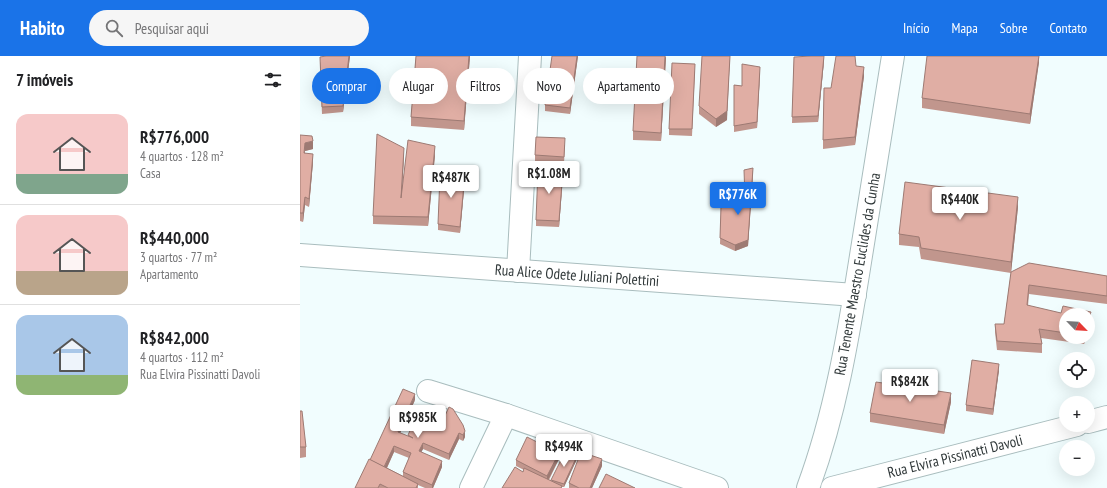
<!DOCTYPE html>
<html lang="pt">
<meta charset="utf-8">
<style>
:root{--surface:#fff;--page:#f6f6f6;--text:#202124;--muted:#757577;--line:#e0e0e0;--accent:#1a73e8}
body{margin:0;font-family:"PT Sans Narrow",sans-serif;background:var(--page);color:var(--text);height:100vh;display:flex;flex-direction:column;font-size:15px;white-space:nowrap}
*{box-sizing:border-box;margin:0}
p{font-size:13px;color:var(--muted)}
.icon{flex:none;width:22px;height:22px;fill:none;stroke:currentColor;stroke-width:2;stroke-linecap:round;stroke-linejoin:round}
.map{position:relative;flex:1;overflow:hidden}
.details{display:flex;flex-direction:column;background:var(--surface);width:300px}
.details>*{flex:none}
.banner{position:absolute;left:12px;top:12px;width:380px;height:36px;display:flex;gap:8px}
.needle{width:26px;rotate:115deg}
.fabs{position:absolute;left:759px;top:252px;display:grid;gap:8px}
.fabs a{display:grid;place-items:center;width:36px;height:36px;border-radius:50%;background:var(--surface);box-shadow:0 4px 16px #0002;font-size:20px}
.price{position:absolute;translate:-50% -34px;padding:0 9px;border-radius:4px;background:#fff;color:#222;font-size:13px;line-height:26px;filter:drop-shadow(0 1px 2px #0008)}
.price::after{content:'';position:absolute;left:50%;top:24px;width:12px;height:9px;margin-left:-6px;background:inherit;clip-path:polygon(0 0,100% 0,50% 100%)}
.price.active{background:var(--accent);color:#fff}
ul{padding:0;list-style:none}
li{display:flex;align-items:center;gap:12px;height:100px;padding:0 16px}
li+li{border-top:1px solid var(--line)}
li span{display:grid;place-items:center;flex:none;width:112px;height:80px;border-radius:12px;color:#555}
li>.icon{margin-inline-start:auto}
span .icon{width:48px;height:48px;fill:#fffc;stroke-width:1}
li b{font-size:17px}
h2{display:flex;justify-content:space-between;align-items:center;height:48px;padding:0 16px;font-size:17px}
.tag{padding:0 14px;border-radius:18px;background:var(--surface);box-shadow:0 4px 16px #0002;font-size:14px;line-height:36px}
.tag.active{background:var(--accent);color:#fff}
header{display:flex;align-items:center;gap:24px;box-sizing:border-box;height:56px;padding:0 20px;background:var(--accent);color:#fff}
header strong{font-size:19px}
nav{display:flex;gap:22px;margin-inline-start:auto;font-size:14px}
.search{width:280px;height:36px;background:var(--page);display:flex;align-items:center;gap:10px;box-sizing:border-box;padding:0 14px;border-radius:22px;color:var(--muted);font-size:15px}
main{display:flex;flex:1;min-height:0}
.map>svg:first-child{display:block}
.lines{fill:none;stroke-linecap:round;stroke-linejoin:round}
.minor-casing{stroke:#a9bdbe;stroke-width:24}
.minor{stroke:#fff;stroke-width:22}
.wall{fill:#c1968d;fill-rule:evenodd}
.shaded-wall{fill:#9d7a73}
.building{fill:#e0aea4;stroke:#9d7a73}
.labels{text-anchor:middle;dominant-baseline:central;stroke-width:4;stroke-linejoin:round;paint-order:stroke}
.street-label{font-size:15px;fill:#31393a;stroke:#fff}
</style>
<header>
<strong>Habito</strong>
<div class="search"><svg class="icon" aria-label="search" viewBox="0 0 24 24"><circle cx="10" cy="10" r="6"/><path d="M15 15l6 6"/></svg>Pesquisar aqui</div>
<nav><a>Início</a><a>Mapa</a><a>Sobre</a><a>Contato</a></nav>
</header>
<main>
<section class="details">
<h2>7 imóveis<svg class="icon" aria-label="filters" viewBox="0 0 24 24"><path d="M4 7h16M4 17h16"/><circle cx="9" cy="7" r="2"/><circle cx="15" cy="17" r="2"/></svg></h2>
<ul>
<li><span style="background:linear-gradient(#f6c9c9 75%,#7fa58c 0)"><svg class="icon" aria-label="home" viewBox="0 0 24 24"><path d="M3 11l9-7 9 7M6 9v11h12V9"/></svg></span><div><b>R$776,000</b><p>4 quartos · 128 m²</p><p>Casa</p></div></li>
<li><span style="background:linear-gradient(#f6c9c9 70%,#b9a48a 0)"><svg class="icon" aria-label="home" viewBox="0 0 24 24"><path d="M3 11l9-7 9 7M6 9v11h12V9"/></svg></span><div><b>R$440,000</b><p>3 quartos · 77 m²</p><p>Apartamento</p></div></li>
<li><span style="background:linear-gradient(#a9c7e8 75%,#8fb573 0)"><svg class="icon" aria-label="home" viewBox="0 0 24 24"><path d="M3 11l9-7 9 7M6 9v11h12V9"/></svg></span><div><b>R$842,000</b><p>4 quartos · 112 m²</p><p>Rua Elvira Pissinatti Davoli</p></div></li>
</ul>
</section>
<div class="map">
<svg width="807" height="432" viewBox="0 0 807 432">
<rect width="100%" height="100%" fill="#f1fdfe"/>
<g class="lines">
<g class="minor-casing">
<g id="minor">
<polyline points="0,199 555,239"/>
<polyline points="218,215 230,0"/>
<polyline points="128,335 206,359 417,432"/>
<polyline points="788,366 807,361"/>
<polyline points="171,432 206,359"/>
<path d="M508 432C535 359 548 282 560 206 571 137 582 69 593 0"/>
<polyline points="532,432 777,369"/>
</g>
</g>
<use href="#minor" class="minor"/>
</g>
<g class="wall">
<polygon points="26,0 50,0 43,56 22,58 20,7"/>
<polygon points="116,0 170,0 164,74 111,70 111,61"/>
<polygon points="278,0 270,58 245,55 245,49"/>
<polygon points="366,0 361,85 333,84 333,75"/>
<polygon points="739,0 739,6 730,68 622,52 622,42"/>
<polygon points="494,1 524,5 518,66 492,67"/>
<polygon points="556,10 564,20 555,89 523,93 523,84 531,32"/>
<polygon points="395,14 392,80 369,79 369,73"/>
<polygon points="460,17 457,72 434,76 434,29 442,30"/>
<polygon points="399,50 427,64 416,71 399,58"/>
<polygon points="0,79 13,93 5,95 5,97 13,106 9,151 5,149 3,166 0,165"/>
<polygon points="265,89 264,107 235,105 235,99"/>
<polygon points="135,99 128,170 73,168 73,160 104,100 102,130"/>
<polygon points="453,119 448,190 435,195 420,188 421,151 435,149 445,142"/>
<polygon points="263,120 259,171 236,170 236,164"/>
<polygon points="165,123 160,177 138,174 138,168"/>
<polygon points="718,151 711,216 807,220 807,248 729,238 728,250 791,265 766,259 766,281 786,281 784,288 741,282 742,288 742,297 697,294 695,276 695,268 704,268 711,217 621,203 619,191 599,189 599,178"/>
<polygon points="699,314 693,359 666,355 666,349"/>
<path d="M115 344 100 377 108 380V379L143 364 149 351 165 381 163 385 159 383 149 404 123 393 121 396 142 411 133 432H125L118 429V432H55L70 404ZM94 396 109 402 103 416V420L87 412Z"/>
<polygon points="651,346 644,378 570,366 570,357"/>
<polygon points="0,355 6,391 6,401 0,402"/>
<polygon points="259,403 249,424 251,425 277,403 264,431 262,431 262,432 223,416 224,414 216,410 216,404"/>
<polygon points="302,410 292,432 269,432 269,427"/>
</g>
<g class="shaded-wall">
<polygon points="49,0 50,0 43,56 43,50"/>
<polygon points="169,0 170,0 164,74 164,65"/>
<polygon points="277,0 278,0 270,58 270,52"/>
<polygon points="365,0 366,2 361,85 361,77"/>
<polygon points="430,0 427,64 416,71 416,63"/>
<polygon points="524,0 524,5 518,66 518,60"/>
<polygon points="739,0 739,6 730,68 730,58"/>
<polygon points="460,11 460,17 457,72 457,66"/>
<polygon points="564,11 564,20 555,89 555,81"/>
<polygon points="13,85 13,93 5,95 4,105 5,87"/>
<polygon points="135,90 135,99 128,170 128,161"/>
<polygon points="104,92 104,100 101,150 101,142"/>
<polygon points="13,98 13,106 9,151 9,143"/>
<polygon points="453,112 448,190 435,195 435,189"/>
<polygon points="263,114 263,120 259,171 259,165"/>
<polygon points="165,117 165,123 160,177 160,171"/>
<polygon points="5,141 5,149 3,166 3,157"/>
<polygon points="718,141 718,151 711,217 711,206"/>
<polygon points="791,256 791,265 788,273 788,265"/>
<polygon points="784,281 786,281 784,288"/>
<polygon points="699,308 699,314 693,359 693,353"/>
<polygon points="651,337 651,346 644,378 644,369"/>
<polygon points="115,338 115,344 98,382 98,376"/>
<polygon points="165,375 165,381 163,385 163,379"/>
<polygon points="159,377 159,383 149,404 149,398"/>
<polygon points="123,387 123,393 119,401 119,395"/>
<polygon points="94,390 94,396 84,418 84,412"/>
<polygon points="259,397 259,403 247,426 247,420"/>
<polygon points="277,400 277,403 264,431 264,428"/>
<polygon points="302,403 302,410 292,432 290,432"/>
<polygon points="142,405 142,411 133,432 132,432 132,429"/>
</g>
<g class="building">
<polygon points="26,0 49,0 43,50 22,51 20,1"/>
<polygon points="116,0 169,0 164,65 111,61"/>
<polygon points="252,0 277,0 270,52 245,49"/>
<polygon points="337,0 365,0 361,77 333,75"/>
<polygon points="402,0 430,0 427,55 416,63 399,50"/>
<polygon points="511,0 524,0 518,60 492,61 494,1"/>
<polygon points="536,0 555,0 556,10 564,11 555,81 523,84 524,32 531,32"/>
<polygon points="627,0 739,0 730,58 622,42"/>
<polygon points="372,7 395,8 392,73 369,73"/>
<polygon points="442,8 460,11 457,66 434,70 434,29 442,30"/>
<polygon points="77,78 104,92 101,142 108,84 135,90 128,161 73,160"/>
<polygon points="0,79 12,80 13,85 5,87 4,97 13,98 9,143 5,141 3,157 0,157"/>
<polygon points="236,81 265,82 264,101 235,99"/>
<polygon points="453,112 448,184 435,189 420,182 421,151 435,149 445,142 444,114"/>
<polygon points="238,114 263,114 259,165 236,164"/>
<polygon points="165,117 160,171 138,168 140,119"/>
<polygon points="605,126 718,141 711,206 621,192 619,181 599,178"/>
<polygon points="729,207 807,220 807,240 729,229 727,249 761,257 763,250 791,256 788,265 788,259 766,259 766,277 739,273 742,288 697,285 695,268 704,268 711,216"/>
<polygon points="672,304 699,308 693,353 666,349"/>
<polygon points="576,326 651,337 644,369 570,357"/>
<polygon points="103,333 115,338 98,376 113,382 108,379 120,353 143,364 149,351 153,353 163,369 165,375 163,379 159,377 149,398 123,387 119,395 142,405 132,429 103,416 111,397 94,390 84,411 70,404"/>
<polygon points="0,355 2,355 6,391 0,391"/>
<polygon points="227,381 259,397 247,420 216,404"/>
<polygon points="266,394 277,400 264,428 251,424"/>
<polygon points="281,396 302,403 290,432 279,432 269,427"/>
<polygon points="69,403 118,428 116,432 88,432 80,428 78,432 55,432"/>
<polygon points="215,411 223,416 224,412 262,430 261,432 202,432"/>
<polygon points="306,418 335,432 299,432"/>
</g>
<g class="labels">
<g class="street-label">
<text transform="translate(557 218) rotate(-80)">Rua Tenente Maestro Euclides da Cunha</text>
<text transform="translate(277 219) rotate(4)">Rua Alice Odete Juliani Polettini</text>
<text transform="translate(655 400) rotate(-14)">Rua Elvira Pissinatti Davoli</text>
</g>
</g>
</svg>
<div class="fabs">
<a><svg class="needle" viewBox="-14 -14 28 28"><path d="M0-13l5 13h-10z" fill="#e53935"/><path d="M0 13l5-13h-10z" fill="#757577"/></svg></a>
<a><svg class="icon" aria-label="locate" viewBox="0 0 24 24"><circle cx="12" cy="12" r="6"/><path d="M12 2v4M12 18v4M2 12h4M18 12h4"/></svg></a>
<a>+</a>
<a>−</a>
</div>
<b class="price" style="left:249px;top:139px">R$1.08M</b>
<b class="price" style="left:151px;top:143px">R$487K</b>
<b class="price active" style="left:438px;top:160px">R$776K</b>
<b class="price" style="left:660px;top:165px">R$440K</b>
<b class="price" style="left:610px;top:347px">R$842K</b>
<b class="price" style="left:118px;top:383px">R$985K</b>
<b class="price" style="left:264px;top:412px">R$494K</b>
<div class="banner">
<a class="tag active">Comprar</a>
<a class="tag">Alugar</a>
<a class="tag">Filtros</a>
<a class="tag">Novo</a>
<a class="tag">Apartamento</a>
</div>
</div>
</main>
